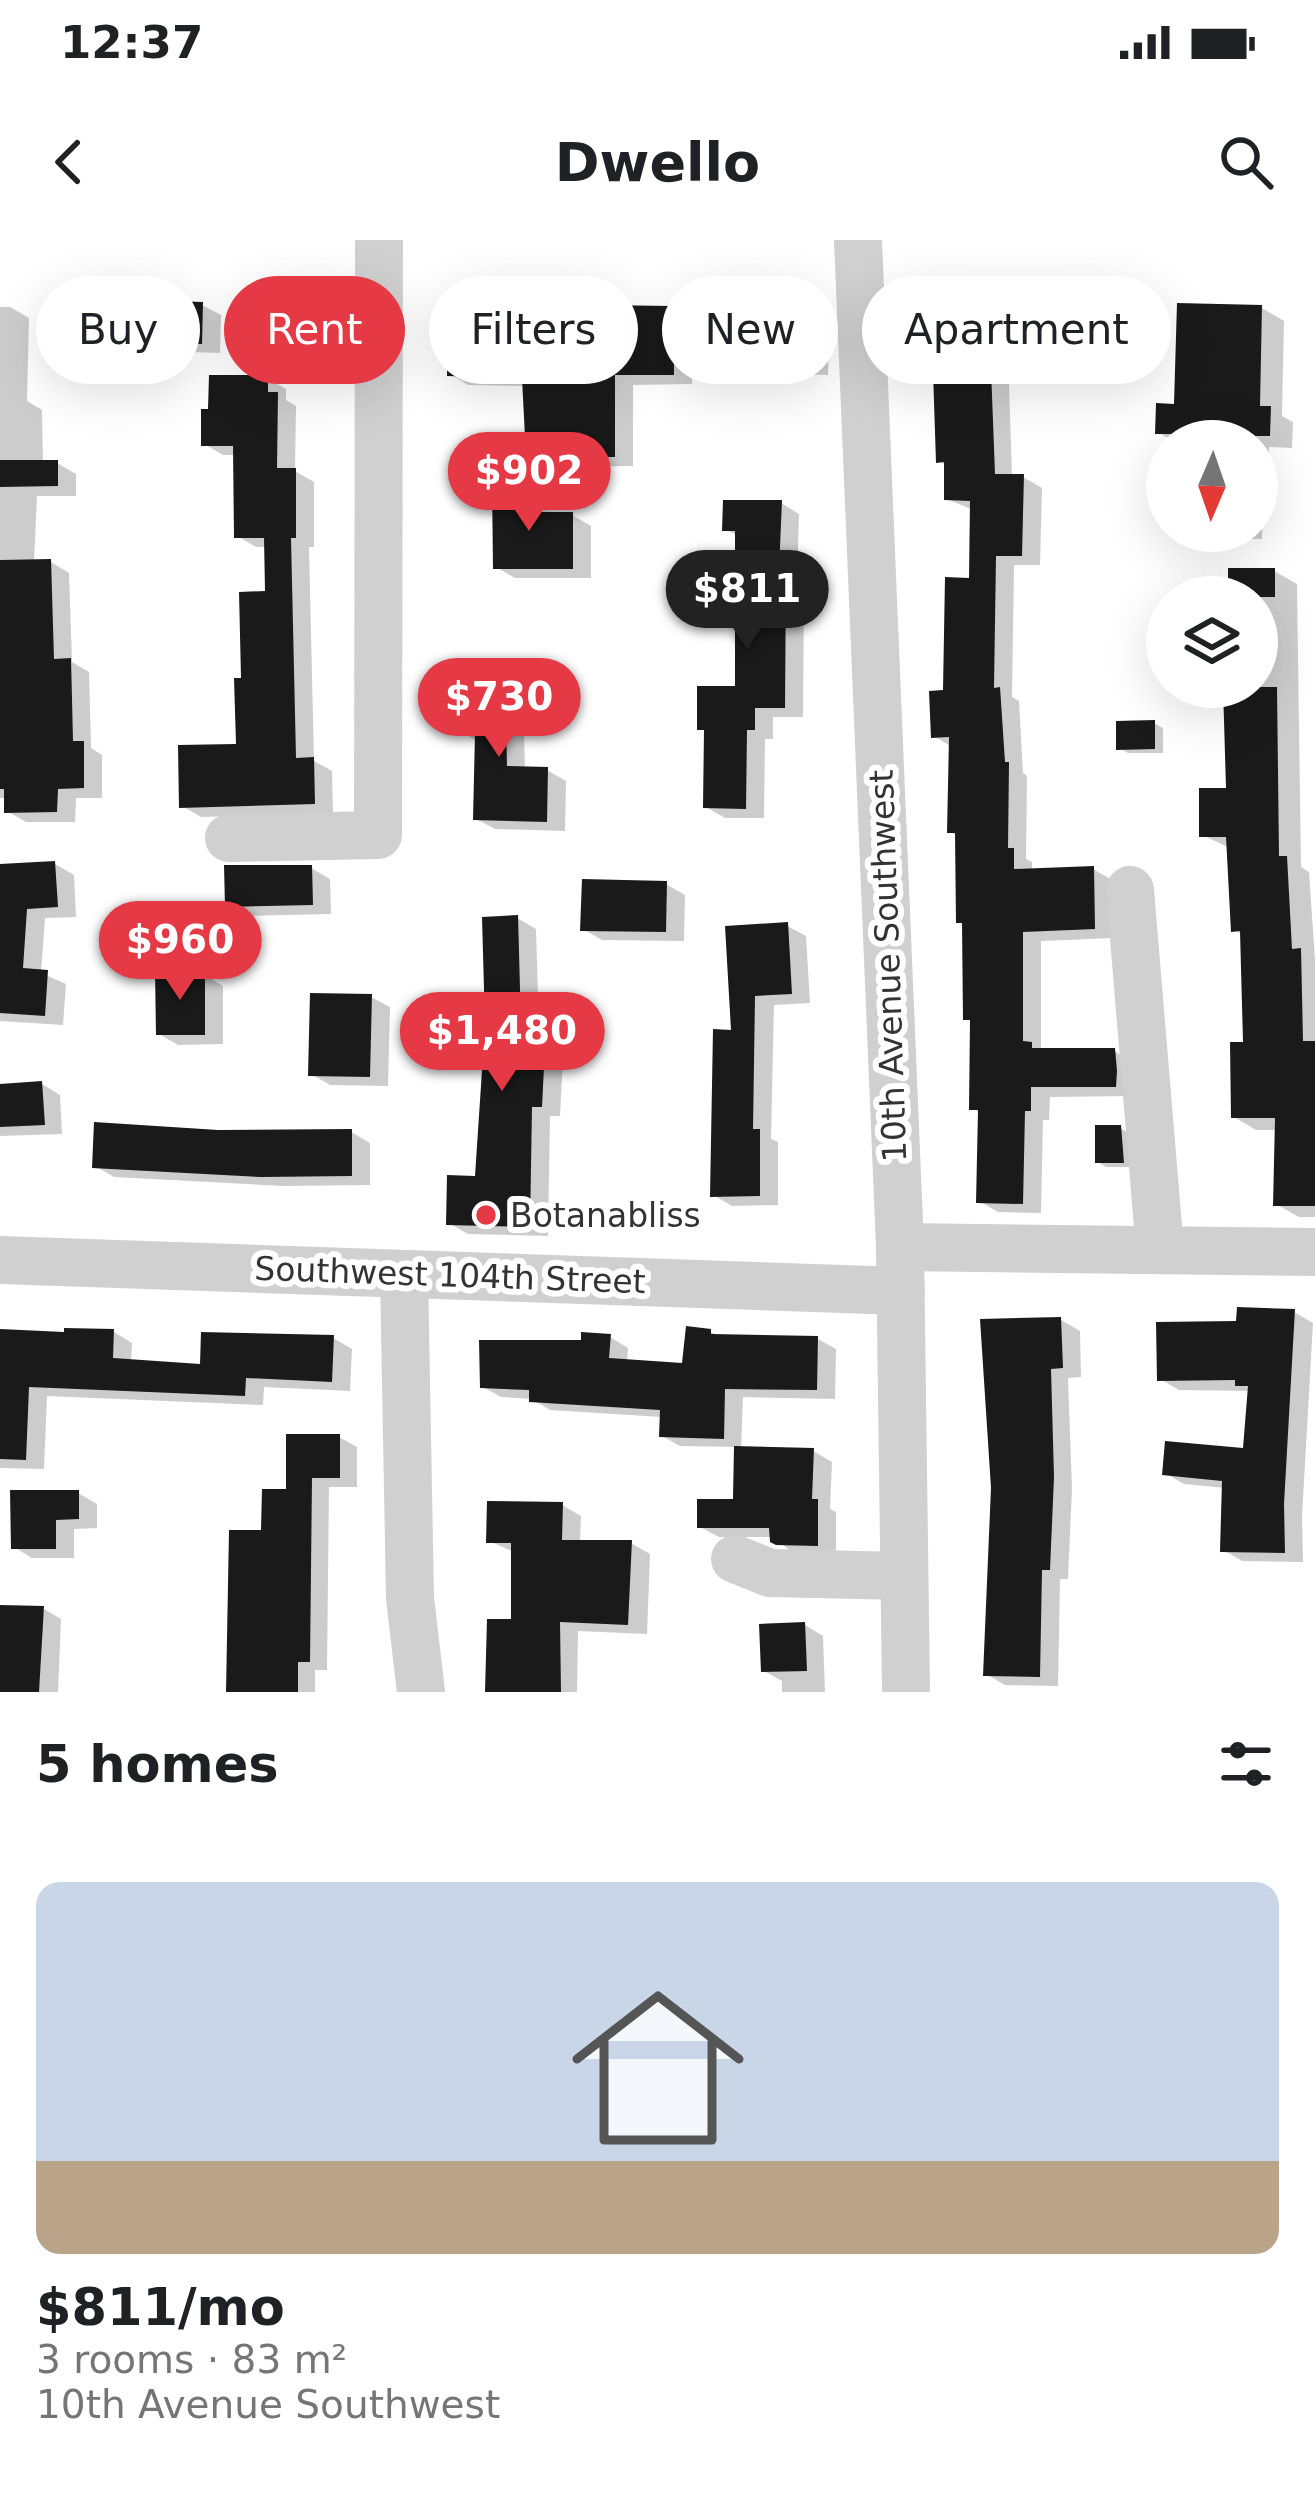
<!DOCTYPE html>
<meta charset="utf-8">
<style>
:root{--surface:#fff;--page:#f2f2f2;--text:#202124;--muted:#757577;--accent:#e63946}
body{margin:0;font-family:"DejaVu Sans",sans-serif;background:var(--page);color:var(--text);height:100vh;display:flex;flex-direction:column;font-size:45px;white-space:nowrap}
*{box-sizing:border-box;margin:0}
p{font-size:39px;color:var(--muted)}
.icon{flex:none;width:66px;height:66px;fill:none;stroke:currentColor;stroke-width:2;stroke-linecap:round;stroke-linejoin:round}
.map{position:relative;height:1452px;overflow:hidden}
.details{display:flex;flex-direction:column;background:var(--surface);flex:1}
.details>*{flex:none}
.hud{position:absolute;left:36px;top:36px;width:1245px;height:108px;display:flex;gap:24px}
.needle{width:78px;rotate:182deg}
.buttons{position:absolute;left:1146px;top:180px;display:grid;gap:24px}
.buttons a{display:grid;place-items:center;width:132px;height:132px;border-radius:50%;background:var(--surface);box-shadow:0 12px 48px #0002;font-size:60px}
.price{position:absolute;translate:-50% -102px;padding:0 27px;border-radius:42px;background:var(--accent);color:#fff;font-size:39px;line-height:78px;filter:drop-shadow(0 3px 6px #0008)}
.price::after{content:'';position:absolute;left:50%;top:72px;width:36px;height:27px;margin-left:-18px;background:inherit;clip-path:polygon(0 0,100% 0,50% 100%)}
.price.active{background:#222;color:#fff}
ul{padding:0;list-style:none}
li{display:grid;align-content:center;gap:24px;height:636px;padding:0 36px}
li span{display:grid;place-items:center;height:372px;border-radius:24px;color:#555}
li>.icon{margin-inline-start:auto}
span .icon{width:216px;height:216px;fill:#fffc;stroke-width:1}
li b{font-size:51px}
h2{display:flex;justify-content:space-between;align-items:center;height:144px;padding:0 36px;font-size:51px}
.tag{padding:0 42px;border-radius:54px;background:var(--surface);box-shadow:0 12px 48px #0002;font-size:42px;line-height:108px}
.tag.active{background:var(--accent);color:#fff}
.status{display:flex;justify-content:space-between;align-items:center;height:84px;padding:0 60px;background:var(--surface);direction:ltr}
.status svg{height:33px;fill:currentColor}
header{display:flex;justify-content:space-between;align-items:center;height:156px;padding:0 36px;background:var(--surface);font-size:54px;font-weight:700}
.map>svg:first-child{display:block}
.shadow{fill:#0003}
.building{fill:#1a1a1a}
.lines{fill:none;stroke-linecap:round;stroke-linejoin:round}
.minor{stroke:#d0d0d0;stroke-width:48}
.poi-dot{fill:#e63946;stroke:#fff;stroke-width:4.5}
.labels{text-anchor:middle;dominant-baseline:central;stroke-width:12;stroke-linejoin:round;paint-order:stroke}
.street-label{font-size:33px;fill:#333;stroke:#fff}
.poi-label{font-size:33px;fill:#333;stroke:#fff;text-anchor:start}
</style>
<div class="status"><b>12:37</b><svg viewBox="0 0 49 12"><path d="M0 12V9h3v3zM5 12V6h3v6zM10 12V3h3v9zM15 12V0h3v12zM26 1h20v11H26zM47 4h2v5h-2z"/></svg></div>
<header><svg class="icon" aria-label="back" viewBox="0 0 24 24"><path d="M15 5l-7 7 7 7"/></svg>Dwello<svg class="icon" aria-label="search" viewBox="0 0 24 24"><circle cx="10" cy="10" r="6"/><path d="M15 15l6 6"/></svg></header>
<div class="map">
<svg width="1315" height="1452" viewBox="0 0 1315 1452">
<rect width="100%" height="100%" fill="#fff"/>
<g class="shadow">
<polygon points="202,65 221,75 220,113 159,111 140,101"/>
<polygon points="0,67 10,67 29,78 27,161 42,170 43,223 57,223 76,234 76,256 37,256 34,322 51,322 69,333 72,422 89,432 91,508 102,515 102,558 76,558 75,582 26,582 7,571 7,558 0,558"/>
<polygon points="493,68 502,73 810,71 829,82 828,135 692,132 692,144 633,145 633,226 548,227 529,216 526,146 468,145 450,134"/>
<polygon points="1262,68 1284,81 1282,176 1293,182 1292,208 1269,207 1269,238 1263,237 1262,299 1205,298 1193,291 1257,291 1257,201 1173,201 1158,192"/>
<polygon points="1089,72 1108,83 1109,130 1067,131 1048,120"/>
<polygon points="990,132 1009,143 1012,237 1023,237 1042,248 1040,325 1014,325 1012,457 1019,461 1023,533 1027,536 1026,619 1032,622 1032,631 1093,629 1112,640 1113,698 1041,701 1041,811 1114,811 1133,822 1134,856 1050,857 1049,880 1043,880 1041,973 998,972 979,961 981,873 972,868 973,783 966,778 965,685 959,682 958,596 950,592 952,507 934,496 972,341 973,270 947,259 947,226 939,221"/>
<polygon points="267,138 286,149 286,160 296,166 295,231 314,242 314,307 309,307 314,521 332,531 333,573 201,577 182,566 240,507 244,441 268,354 267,307 256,307 237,296 237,215 223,215 204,204"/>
<polygon points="518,247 537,258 537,275 572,275 591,286 591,338 515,338 496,327"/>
<polygon points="781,263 799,274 797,341 804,345 803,477 773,477 773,499 765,499 764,578 725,578 706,567 707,492 700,488 738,449 738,296 725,289"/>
<polygon points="1274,331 1297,344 1301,627 1309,632 1315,720 1315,977 1299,977 1276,964 1278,890 1256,890 1234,877 1246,805 1243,695 1234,690 1230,608 1202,595 1229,550 1227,447 1257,447 1257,357 1231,357"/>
<polygon points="504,444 523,455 525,530 547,530 566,541 565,591 495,589 476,579 477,501 463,492"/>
<polygon points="1154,483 1163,488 1163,513 1128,513 1119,508"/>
<polygon points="55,624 74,635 76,677 45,678 41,733 66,744 63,785 0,781 0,627"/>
<polygon points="311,628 330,639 331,674 247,676 228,666"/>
<polygon points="666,644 685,655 684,701 602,700 583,689"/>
<polygon points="517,678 536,689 539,790 564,801 560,876 550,876 548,996 468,994 449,983 478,939"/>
<polygon points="787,686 806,696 810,763 774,765 771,899 778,902 778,965 732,966 713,955 734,793"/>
<polygon points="204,735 223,746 223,804 178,805 159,794"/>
<polygon points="371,757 390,767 388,846 330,845 311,834"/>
<polygon points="42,844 60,855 62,894 0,896 0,847"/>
<polygon points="1120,888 1129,893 1132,927 1106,927 1098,922"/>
<polygon points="351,892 370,903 370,945 282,946 114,937 95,926 218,893"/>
<polygon points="1294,1072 1313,1083 1302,1276 1303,1322 1242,1321 1223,1310 1225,1248 1184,1244 1165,1233 1246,1211 1250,1151 1179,1150 1160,1139 1239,1084"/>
<polygon points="1061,1080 1080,1091 1081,1137 1068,1138 1072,1249 1068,1339 1060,1339 1058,1446 1005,1445 986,1434"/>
<polygon points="0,1092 114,1092 132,1103 131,1123 202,1127 333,1098 352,1109 350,1151 264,1147 263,1165 47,1156 44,1229 0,1228"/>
<polygon points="711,1092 720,1097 818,1099 836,1109 835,1159 743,1157 741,1209 813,1211 832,1222 830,1269 836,1272 836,1315 792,1312 773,1297 719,1297 700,1287 736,1262 737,1207 680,1206 662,1196 662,1177 550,1170 532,1159 501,1157 483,1147 583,1103 610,1097 628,1108 627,1122 685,1126"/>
<polygon points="339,1197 357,1207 357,1247 329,1247 327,1430 315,1430 315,1452 229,1452 264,1293 289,1252"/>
<polygon points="78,1253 97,1264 97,1288 74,1289 74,1318 32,1318 14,1307"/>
<polygon points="562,1265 581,1276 580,1303 631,1303 650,1314 647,1394 578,1391 577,1452 488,1452 514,1382 514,1312 489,1301"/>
<polygon points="0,1368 44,1369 61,1379 58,1452 0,1452"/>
<polygon points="805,1385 823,1396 825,1452 782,1452 782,1441 764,1431"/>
</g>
<g class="building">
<polygon points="138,60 203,62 202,104 137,102"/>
<polygon points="1177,63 1262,65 1260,166 1271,166 1270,196 1247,196 1247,201 1178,201 1178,194 1155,194 1156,163 1174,164"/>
<polygon points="448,64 494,65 494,70 597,65 811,68 810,126 674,123 674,135 615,135 615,217 526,217 522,138 447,136"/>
<polygon points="1090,69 1091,121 1045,122 1044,70"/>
<polygon points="991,129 995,234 1024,234 1022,316 996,316 994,448 1000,447 1005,522 1009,522 1008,608 1014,608 1014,629 1094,626 1095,689 1023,692 1023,801 1032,802 1032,808 1115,808 1117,831 1116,847 1031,847 1031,871 1025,871 1023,964 976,963 978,870 969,870 970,780 963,780 962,683 956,683 955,593 947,593 949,497 931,498 929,451 943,450 945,337 969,338 970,261 944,260 944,222 936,223 933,131"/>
<polygon points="209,135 268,135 268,152 278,152 277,228 296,228 296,298 291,298 296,518 314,517 315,564 179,568 178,505 236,504 234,438 241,438 239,352 265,351 264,298 234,298 233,206 201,206 201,169 208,169"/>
<polygon points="0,220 58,220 58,246 0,247"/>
<polygon points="492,243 519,244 519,272 573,272 573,329 493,329"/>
<polygon points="723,260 782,260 779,331 786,331 785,468 755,468 755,490 747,490 746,569 703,568 704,490 697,490 697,446 735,446 735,291 722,291"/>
<polygon points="51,319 54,419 71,418 73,501 84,501 84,548 58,549 57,572 4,573 4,549 0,549 0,320"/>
<rect x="1228" y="328" width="47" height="29"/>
<polygon points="505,441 507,526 548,527 547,582 473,580 475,494 460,494 459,442"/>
<polygon points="1223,447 1277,447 1279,616 1287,616 1292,709 1301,708 1303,801 1315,801 1315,966 1273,966 1275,878 1231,878 1230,802 1243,802 1240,691 1231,692 1226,597 1199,597 1199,548 1226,548"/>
<polygon points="1155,480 1155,509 1116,510 1116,481"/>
<polygon points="55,621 58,667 27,669 23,728 48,730 45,776 0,773 0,624"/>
<polygon points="224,625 312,625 313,665 225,667"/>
<polygon points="582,639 667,641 666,692 580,691"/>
<polygon points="518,675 521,786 546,787 542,867 532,867 530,987 446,985 447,935 475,936 485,785 482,677"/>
<polygon points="788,682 792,754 755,756 753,889 760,889 760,956 710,957 713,789 731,790 725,686"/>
<polygon points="155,732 205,732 205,795 156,795"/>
<polygon points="310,753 372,754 370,837 308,836"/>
<polygon points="42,841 45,885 0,887 0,844"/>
<polygon points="94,882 218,890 352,889 352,936 261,937 92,928"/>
<polygon points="1095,885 1121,885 1124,923 1095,923"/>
<polygon points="1237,1067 1295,1069 1284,1264 1285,1313 1220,1312 1222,1241 1162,1235 1165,1201 1243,1208 1248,1146 1235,1146 1235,1140 1157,1141 1156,1082 1236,1081"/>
<polygon points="1061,1077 1063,1128 1051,1129 1054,1237 1050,1330 1042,1330 1040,1437 983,1436 991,1248 980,1079"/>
<polygon points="686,1086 711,1089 711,1094 818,1096 817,1150 725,1149 724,1199 659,1197 660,1170 529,1162 529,1150 480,1148 479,1100 581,1100 581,1092 611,1094 609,1118 682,1123"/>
<polygon points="64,1088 114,1089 113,1118 200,1124 201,1092 334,1095 332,1142 246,1138 245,1156 29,1147 26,1220 0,1219 0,1089 64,1092"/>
<polygon points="286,1194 340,1194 340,1238 312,1238 310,1422 298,1422 298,1452 226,1452 229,1290 261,1290 262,1249 286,1249"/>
<polygon points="734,1206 814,1208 812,1259 818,1259 818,1306 776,1305 770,1302 769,1288 697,1288 697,1259 733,1259"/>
<polygon points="10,1250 79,1250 79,1279 56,1280 56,1309 11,1309"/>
<polygon points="487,1261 563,1262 562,1300 632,1300 628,1385 560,1382 561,1452 485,1452 487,1379 511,1379 511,1303 486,1303"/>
<polygon points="0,1365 44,1366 39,1452 0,1452"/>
<polygon points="805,1382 807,1431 761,1432 759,1384"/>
</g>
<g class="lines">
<g class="minor">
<polyline points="858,0 900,1007 906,1452"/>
<polyline points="229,598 378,595 379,0"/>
<polyline points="1130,650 1160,1010"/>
<polyline points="900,1007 1315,1012"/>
<polyline points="0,1020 901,1051"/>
<polyline points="404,1034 410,1358 421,1452"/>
<polyline points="735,1319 770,1333 904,1336"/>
</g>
</g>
<circle class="poi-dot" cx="486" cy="975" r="12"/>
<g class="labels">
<g class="street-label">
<text transform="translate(888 726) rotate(-92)">10th Avenue Southwest</text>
<text transform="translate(450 1035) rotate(2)">Southwest 104th Street</text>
</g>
<g class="poi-label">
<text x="510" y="975">Botanabliss</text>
</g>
</g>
</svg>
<div class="buttons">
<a><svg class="needle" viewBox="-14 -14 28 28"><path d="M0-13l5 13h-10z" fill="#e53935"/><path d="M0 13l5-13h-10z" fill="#757577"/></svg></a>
<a><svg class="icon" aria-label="layers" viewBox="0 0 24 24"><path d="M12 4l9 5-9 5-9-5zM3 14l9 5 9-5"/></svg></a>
</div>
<b class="price" style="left:529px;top:294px">$902</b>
<b class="price active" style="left:747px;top:412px">$811</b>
<b class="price" style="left:499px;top:520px">$730</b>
<b class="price" style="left:180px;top:763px">$960</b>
<b class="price" style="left:502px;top:854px">$1,480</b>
<div class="hud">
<a class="tag">Buy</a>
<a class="tag active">Rent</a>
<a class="tag">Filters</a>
<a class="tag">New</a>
<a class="tag">Apartment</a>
</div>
</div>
<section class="details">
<h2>5 homes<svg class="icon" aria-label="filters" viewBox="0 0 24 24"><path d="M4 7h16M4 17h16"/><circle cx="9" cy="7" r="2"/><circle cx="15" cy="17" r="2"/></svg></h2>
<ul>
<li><span style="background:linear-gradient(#c9d6e8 75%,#b9a48a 0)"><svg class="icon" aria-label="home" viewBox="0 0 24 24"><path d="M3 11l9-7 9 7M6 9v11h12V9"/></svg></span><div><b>$811/mo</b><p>3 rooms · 83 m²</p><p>10th Avenue Southwest</p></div></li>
</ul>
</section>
